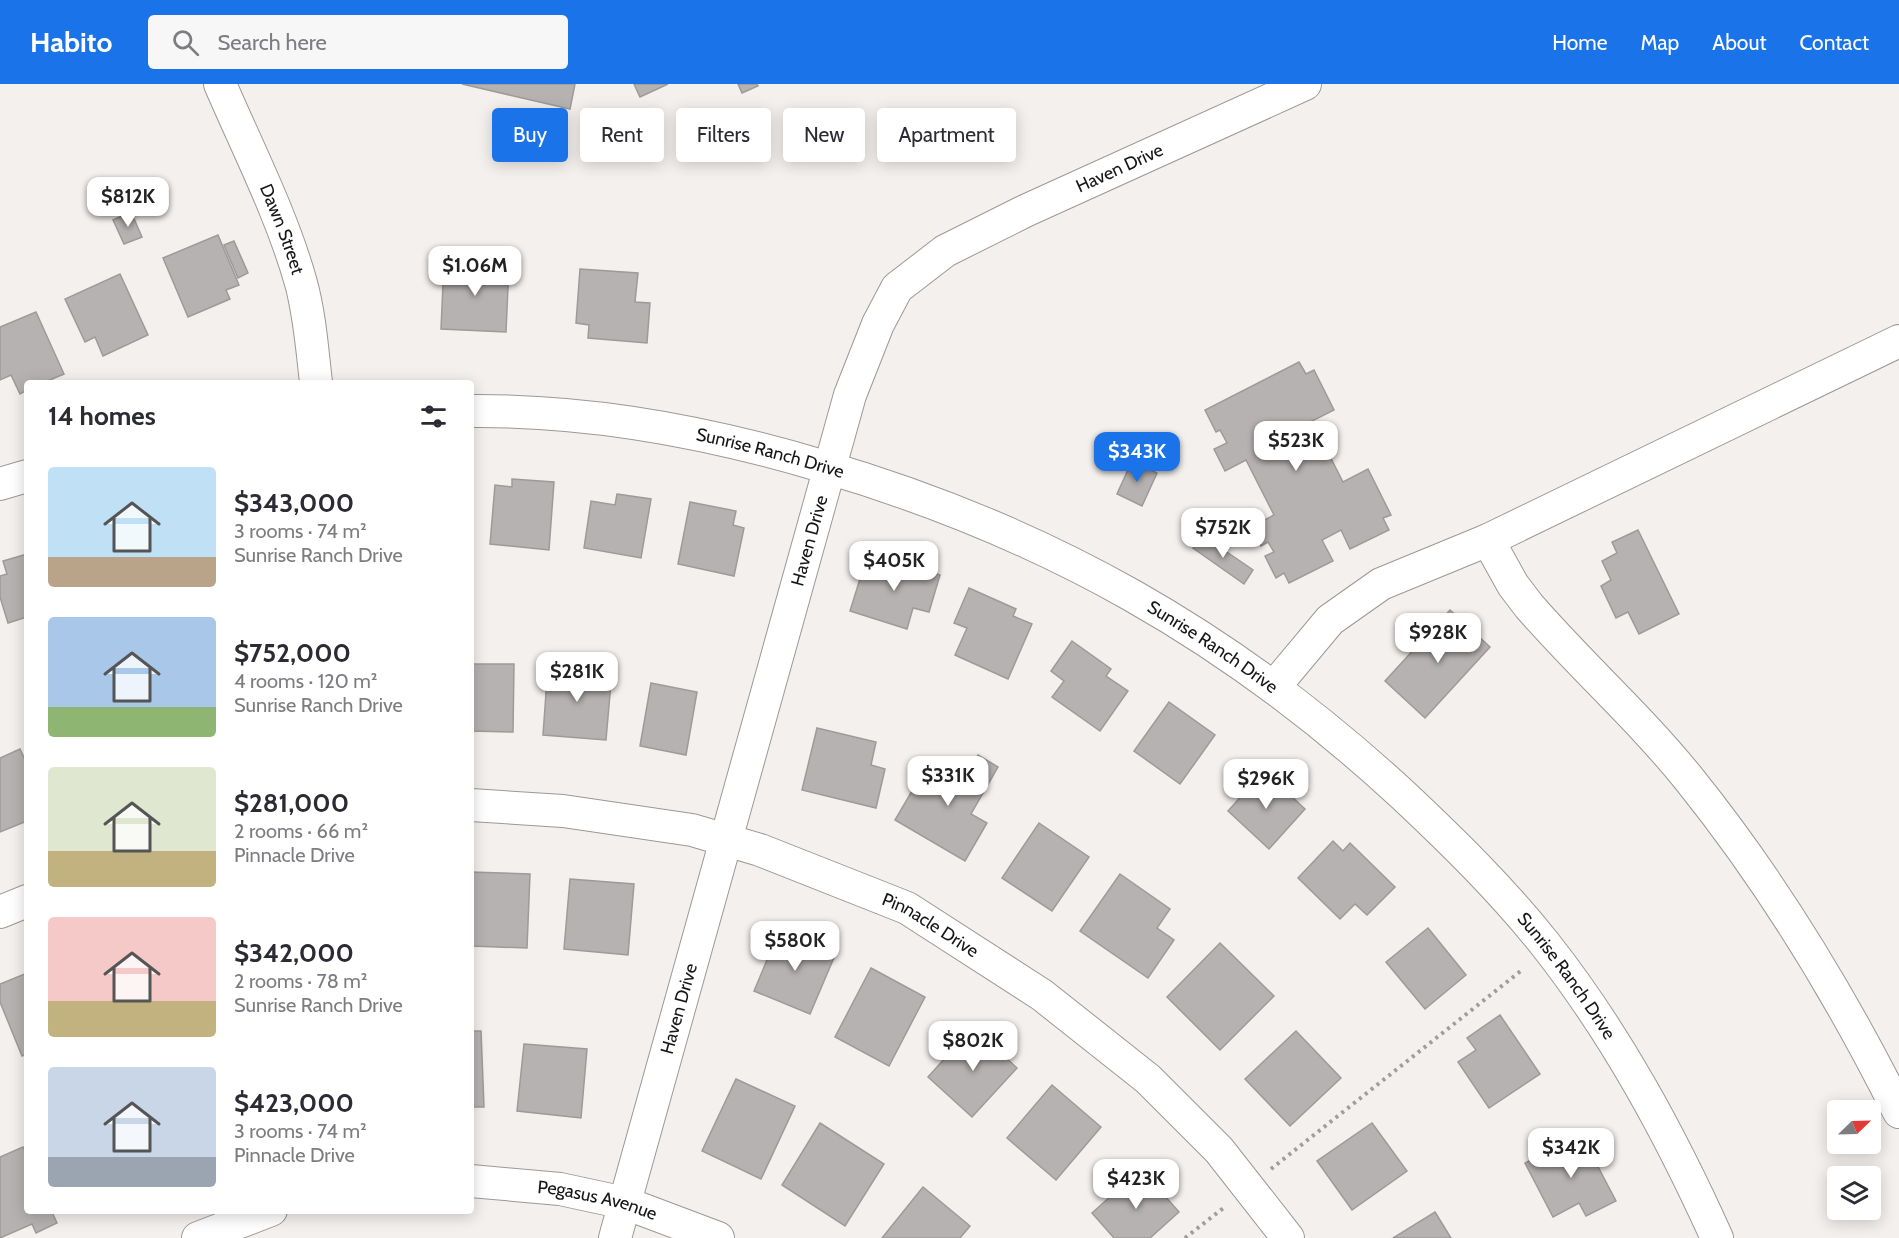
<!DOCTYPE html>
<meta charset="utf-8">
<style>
:root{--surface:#fff;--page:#f7f7f7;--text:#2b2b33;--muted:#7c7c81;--accent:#1a73e8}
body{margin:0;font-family:Cabin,sans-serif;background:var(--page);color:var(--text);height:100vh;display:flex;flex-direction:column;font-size:22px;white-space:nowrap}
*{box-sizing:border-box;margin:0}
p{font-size:20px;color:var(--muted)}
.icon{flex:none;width:33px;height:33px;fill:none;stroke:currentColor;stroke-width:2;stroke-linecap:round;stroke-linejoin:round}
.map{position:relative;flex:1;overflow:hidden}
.sheet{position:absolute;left:24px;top:296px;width:450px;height:834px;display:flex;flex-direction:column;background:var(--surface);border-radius:6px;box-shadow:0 3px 15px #0003}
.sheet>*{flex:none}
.banner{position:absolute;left:492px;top:24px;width:570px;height:54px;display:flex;gap:12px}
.needle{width:39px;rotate:67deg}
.fabs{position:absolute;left:1827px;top:1016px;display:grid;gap:12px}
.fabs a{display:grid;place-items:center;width:54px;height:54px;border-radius:6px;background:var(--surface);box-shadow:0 3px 15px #0003;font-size:30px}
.price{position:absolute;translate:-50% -51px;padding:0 14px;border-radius:12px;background:#fff;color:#222;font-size:20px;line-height:39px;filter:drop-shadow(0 2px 3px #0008)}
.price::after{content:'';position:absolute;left:50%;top:36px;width:18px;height:14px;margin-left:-9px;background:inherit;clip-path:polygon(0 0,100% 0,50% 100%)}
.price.active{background:var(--accent);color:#fff}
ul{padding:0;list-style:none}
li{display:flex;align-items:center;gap:18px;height:150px;padding:0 24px}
li span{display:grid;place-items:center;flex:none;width:168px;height:120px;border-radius:6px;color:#555}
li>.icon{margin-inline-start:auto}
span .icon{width:72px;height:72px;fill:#fffc;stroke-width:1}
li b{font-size:26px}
h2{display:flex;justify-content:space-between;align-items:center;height:72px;padding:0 24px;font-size:26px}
.chip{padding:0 21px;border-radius:6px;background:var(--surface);box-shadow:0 3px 15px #0003;font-size:21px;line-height:54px}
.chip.active{background:var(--accent);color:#fff}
header{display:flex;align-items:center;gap:36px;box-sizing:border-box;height:84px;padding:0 30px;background:var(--accent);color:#fff}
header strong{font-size:28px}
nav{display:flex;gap:33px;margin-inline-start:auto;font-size:21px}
.search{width:420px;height:54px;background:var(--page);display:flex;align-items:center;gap:15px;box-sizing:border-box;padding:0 21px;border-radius:6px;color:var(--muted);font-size:22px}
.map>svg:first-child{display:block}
.building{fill:#b7b2b2;stroke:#9e9a9a;stroke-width:1.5}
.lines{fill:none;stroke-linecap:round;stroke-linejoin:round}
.minor-casing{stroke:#9c9896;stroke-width:34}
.path{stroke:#a09d9c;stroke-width:4;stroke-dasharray:3 4.5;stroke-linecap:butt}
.minor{stroke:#fff;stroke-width:32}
.labels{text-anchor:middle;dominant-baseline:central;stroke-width:4.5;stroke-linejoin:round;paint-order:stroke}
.street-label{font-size:18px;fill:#171515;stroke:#f4f0ee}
</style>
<header>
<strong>Habito</strong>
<div class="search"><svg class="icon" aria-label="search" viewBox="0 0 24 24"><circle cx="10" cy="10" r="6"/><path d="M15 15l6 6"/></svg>Search here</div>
<nav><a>Home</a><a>Map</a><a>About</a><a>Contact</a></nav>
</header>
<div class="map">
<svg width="1899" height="1154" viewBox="0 0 1899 1154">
<rect width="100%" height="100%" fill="#f4f0ee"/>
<g class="building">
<polygon points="462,0 575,0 570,25"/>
<polygon points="634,0 668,0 640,13"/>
<polygon points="738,0 757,0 758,2 742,9"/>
<polygon points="131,128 142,153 124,160 113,136"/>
<polygon points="218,151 239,201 226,206 230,215 188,233 163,174"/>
<polygon points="234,157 248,189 238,194 224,161"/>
<polygon points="444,178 509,181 506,248 441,245"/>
<polygon points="580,185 638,189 635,218 650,219 647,259 588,254 589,241 576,239"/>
<polygon points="120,190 148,251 103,272 95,253 85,258 65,215"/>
<polygon points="36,228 64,290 45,298 27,298 27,306 20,310 11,291 0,296 0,243"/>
<polygon points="1299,278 1306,290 1314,286 1334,326 1312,337 1343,398 1368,385 1391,431 1383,434 1389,446 1350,465 1341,446 1322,456 1333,477 1289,499 1284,489 1276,494 1265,472 1274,468 1268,458 1261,462 1251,443 1274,431 1246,376 1225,387 1214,365 1227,359 1220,346 1216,348 1205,326"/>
<polygon points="1132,377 1157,389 1142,422 1117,410"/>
<polygon points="512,395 554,398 549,466 490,460 495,401 512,403"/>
<polygon points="617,410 651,415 641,474 584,464 591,417 615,421"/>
<polygon points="690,418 736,427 733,441 744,444 734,492 678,480"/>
<polygon points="1638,446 1679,530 1639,550 1628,528 1616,534 1601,502 1611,496 1602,477 1617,469 1612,458"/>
<polygon points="1202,451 1253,486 1244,500 1193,464"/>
<polygon points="27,470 27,533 8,539 0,513 0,492 7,490 3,477"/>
<polygon points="879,472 940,491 929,528 913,524 907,545 850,527 864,482 875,485"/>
<polygon points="969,504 1016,525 1013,532 1032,540 1008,595 955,571 967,544 954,539"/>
<polygon points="1450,526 1490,563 1425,634 1385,597"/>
<polygon points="1072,557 1111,585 1106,592 1128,607 1100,647 1052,613 1064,597 1051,587"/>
<polygon points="471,580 514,580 513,648 471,647"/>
<polygon points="548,581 612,587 606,656 543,651"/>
<polygon points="651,599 697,608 686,671 640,662"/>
<polygon points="1169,618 1215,651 1180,700 1134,667"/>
<polygon points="817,644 876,658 871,681 885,685 876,724 802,706"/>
<polygon points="20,665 27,680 27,737 0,748 0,674"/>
<polygon points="978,671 998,683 971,730 987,739 965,777 895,736 929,678 962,697"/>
<polygon points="1264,687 1305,725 1269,765 1228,727"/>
<polygon points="1039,739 1089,773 1052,827 1002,794"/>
<polygon points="1333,757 1343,767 1350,759 1395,803 1367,831 1355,820 1340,835 1298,794"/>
<polygon points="471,788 530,790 527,864 471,862"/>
<polygon points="1120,790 1170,825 1157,844 1174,856 1148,894 1080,847"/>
<polygon points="570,795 634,800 628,871 564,865"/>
<polygon points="1428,844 1466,891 1425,925 1386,878"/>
<polygon points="780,845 836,869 810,930 754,907"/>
<polygon points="1220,859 1274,912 1220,966 1167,913"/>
<polygon points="871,884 925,913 889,982 835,953"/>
<polygon points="27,889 27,970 22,972 0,918 0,900"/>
<polygon points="1500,931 1540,990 1489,1024 1458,978 1476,966 1467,954"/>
<polygon points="973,943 1017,984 972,1033 928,993"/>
<polygon points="471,947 481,947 484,1023 471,1023"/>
<polygon points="1296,947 1341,994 1290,1042 1245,995"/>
<polygon points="524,960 587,965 581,1034 517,1027"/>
<polygon points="736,995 795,1022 761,1095 702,1067"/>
<polygon points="1052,1001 1101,1043 1056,1096 1007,1054"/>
<polygon points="820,1039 884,1080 845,1142 782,1101"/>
<polygon points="1372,1039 1407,1087 1352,1126 1317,1077"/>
<polygon points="1594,1056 1602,1073 1595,1077 1616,1117 1586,1132 1579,1119 1553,1133 1525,1079 1568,1057 1573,1066"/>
<polygon points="23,1063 27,1072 27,1126 51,1126 57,1139 36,1149 32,1140 0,1154 0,1073"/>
<polygon points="1141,1085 1179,1128 1150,1154 1114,1154 1092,1129"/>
<polygon points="923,1103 970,1142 960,1154 882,1154"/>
<polygon points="1435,1128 1451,1154 1393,1154"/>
</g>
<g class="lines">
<g class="minor-casing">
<g id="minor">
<path id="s1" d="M220 0C248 65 282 131 301 199 310 232 312 265 316 298"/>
<path id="s2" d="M471 327C590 326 709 348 822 382 1047 448 1231 552 1403 711 1453 758 1502 806 1545 860 1616 950 1670 1050 1717 1154"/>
<polyline points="0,400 27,392"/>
<path d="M1488 456 1513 501 1529 522C1581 582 1640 634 1689 695 1772 798 1840 910 1899 1028"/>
<polyline points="1274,603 1330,536 1381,500 1488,456 1899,257"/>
<path id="s3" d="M471 721 563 727 692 746 760 766 907 824 1042 911 1148 995 1219 1066 1288 1154"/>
<polyline points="0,828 27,817"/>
<path id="s4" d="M471 1097 560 1105 625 1119 718 1154"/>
<polyline points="198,1154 271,1126"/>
<path id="s5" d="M615 1154 850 311 878 240 897 204 945 167 1025 127 1305 0"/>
</g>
</g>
<g class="path">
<polyline points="1271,1085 1522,886"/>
<polyline points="1185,1154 1226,1122"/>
</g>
<use href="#minor" class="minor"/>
</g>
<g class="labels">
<g class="street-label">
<text stroke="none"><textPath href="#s5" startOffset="1246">Haven Drive</textPath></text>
<text stroke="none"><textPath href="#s1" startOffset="158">Dawn Street</textPath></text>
<text stroke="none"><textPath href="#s2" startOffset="303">Sunrise Ranch Drive</textPath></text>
<text stroke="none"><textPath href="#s5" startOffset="724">Haven Drive</textPath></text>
<text stroke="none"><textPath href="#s2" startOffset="789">Sunrise Ranch Drive</textPath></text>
<text stroke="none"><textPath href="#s3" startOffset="480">Pinnacle Drive</textPath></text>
<text stroke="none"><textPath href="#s2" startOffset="1275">Sunrise Ranch Drive</textPath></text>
<text stroke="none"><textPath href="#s5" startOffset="238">Haven Drive</textPath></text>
<text stroke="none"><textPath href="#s4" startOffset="128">Pegasus Avenue</textPath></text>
</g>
</g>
</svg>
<div class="fabs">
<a><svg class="needle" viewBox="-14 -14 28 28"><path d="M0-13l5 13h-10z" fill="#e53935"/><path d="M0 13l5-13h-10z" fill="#7c7c81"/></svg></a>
<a><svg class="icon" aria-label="layers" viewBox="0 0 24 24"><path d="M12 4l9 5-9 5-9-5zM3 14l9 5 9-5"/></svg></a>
</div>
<b class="price" style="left:128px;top:144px">$812K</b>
<b class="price" style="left:475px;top:213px">$1.06M</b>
<b class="price" style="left:1296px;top:388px">$523K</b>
<b class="price active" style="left:1137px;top:399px">$343K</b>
<b class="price" style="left:1223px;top:475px">$752K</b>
<b class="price" style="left:894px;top:508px">$405K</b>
<b class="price" style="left:1438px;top:580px">$928K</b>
<b class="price" style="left:577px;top:619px">$281K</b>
<b class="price" style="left:948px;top:723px">$331K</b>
<b class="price" style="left:1266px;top:726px">$296K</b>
<b class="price" style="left:795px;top:888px">$580K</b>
<b class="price" style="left:973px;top:988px">$802K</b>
<b class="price" style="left:1571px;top:1095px">$342K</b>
<b class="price" style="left:1136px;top:1126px">$423K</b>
<div class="banner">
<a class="chip active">Buy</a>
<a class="chip">Rent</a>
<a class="chip">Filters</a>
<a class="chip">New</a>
<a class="chip">Apartment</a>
</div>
<section class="sheet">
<h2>14 homes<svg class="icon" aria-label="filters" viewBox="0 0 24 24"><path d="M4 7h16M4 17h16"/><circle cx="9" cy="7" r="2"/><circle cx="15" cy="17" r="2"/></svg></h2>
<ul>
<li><span style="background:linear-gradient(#bfe0f5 75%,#b9a48a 0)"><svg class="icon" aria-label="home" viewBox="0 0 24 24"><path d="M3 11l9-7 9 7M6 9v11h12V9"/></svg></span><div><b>$343,000</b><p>3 rooms · 74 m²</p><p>Sunrise Ranch Drive</p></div></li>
<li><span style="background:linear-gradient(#a9c7e8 75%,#8fb573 0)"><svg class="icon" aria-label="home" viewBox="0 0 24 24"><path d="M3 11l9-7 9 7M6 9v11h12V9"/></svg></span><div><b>$752,000</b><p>4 rooms · 120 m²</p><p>Sunrise Ranch Drive</p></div></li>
<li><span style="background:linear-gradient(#dfe7d0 70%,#c2b280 0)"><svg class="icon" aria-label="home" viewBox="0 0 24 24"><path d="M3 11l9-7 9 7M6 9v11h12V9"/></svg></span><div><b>$281,000</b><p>2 rooms · 66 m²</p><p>Pinnacle Drive</p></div></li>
<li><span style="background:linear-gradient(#f6c9c9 70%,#c2b280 0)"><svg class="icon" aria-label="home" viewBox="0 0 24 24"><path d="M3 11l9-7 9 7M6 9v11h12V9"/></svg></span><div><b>$342,000</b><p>2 rooms · 78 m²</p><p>Sunrise Ranch Drive</p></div></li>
<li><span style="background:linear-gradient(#c9d6e8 75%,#9aa5b1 0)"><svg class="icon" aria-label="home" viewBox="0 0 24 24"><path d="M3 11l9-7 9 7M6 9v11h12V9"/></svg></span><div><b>$423,000</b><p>3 rooms · 74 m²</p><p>Pinnacle Drive</p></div></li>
</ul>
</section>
</div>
